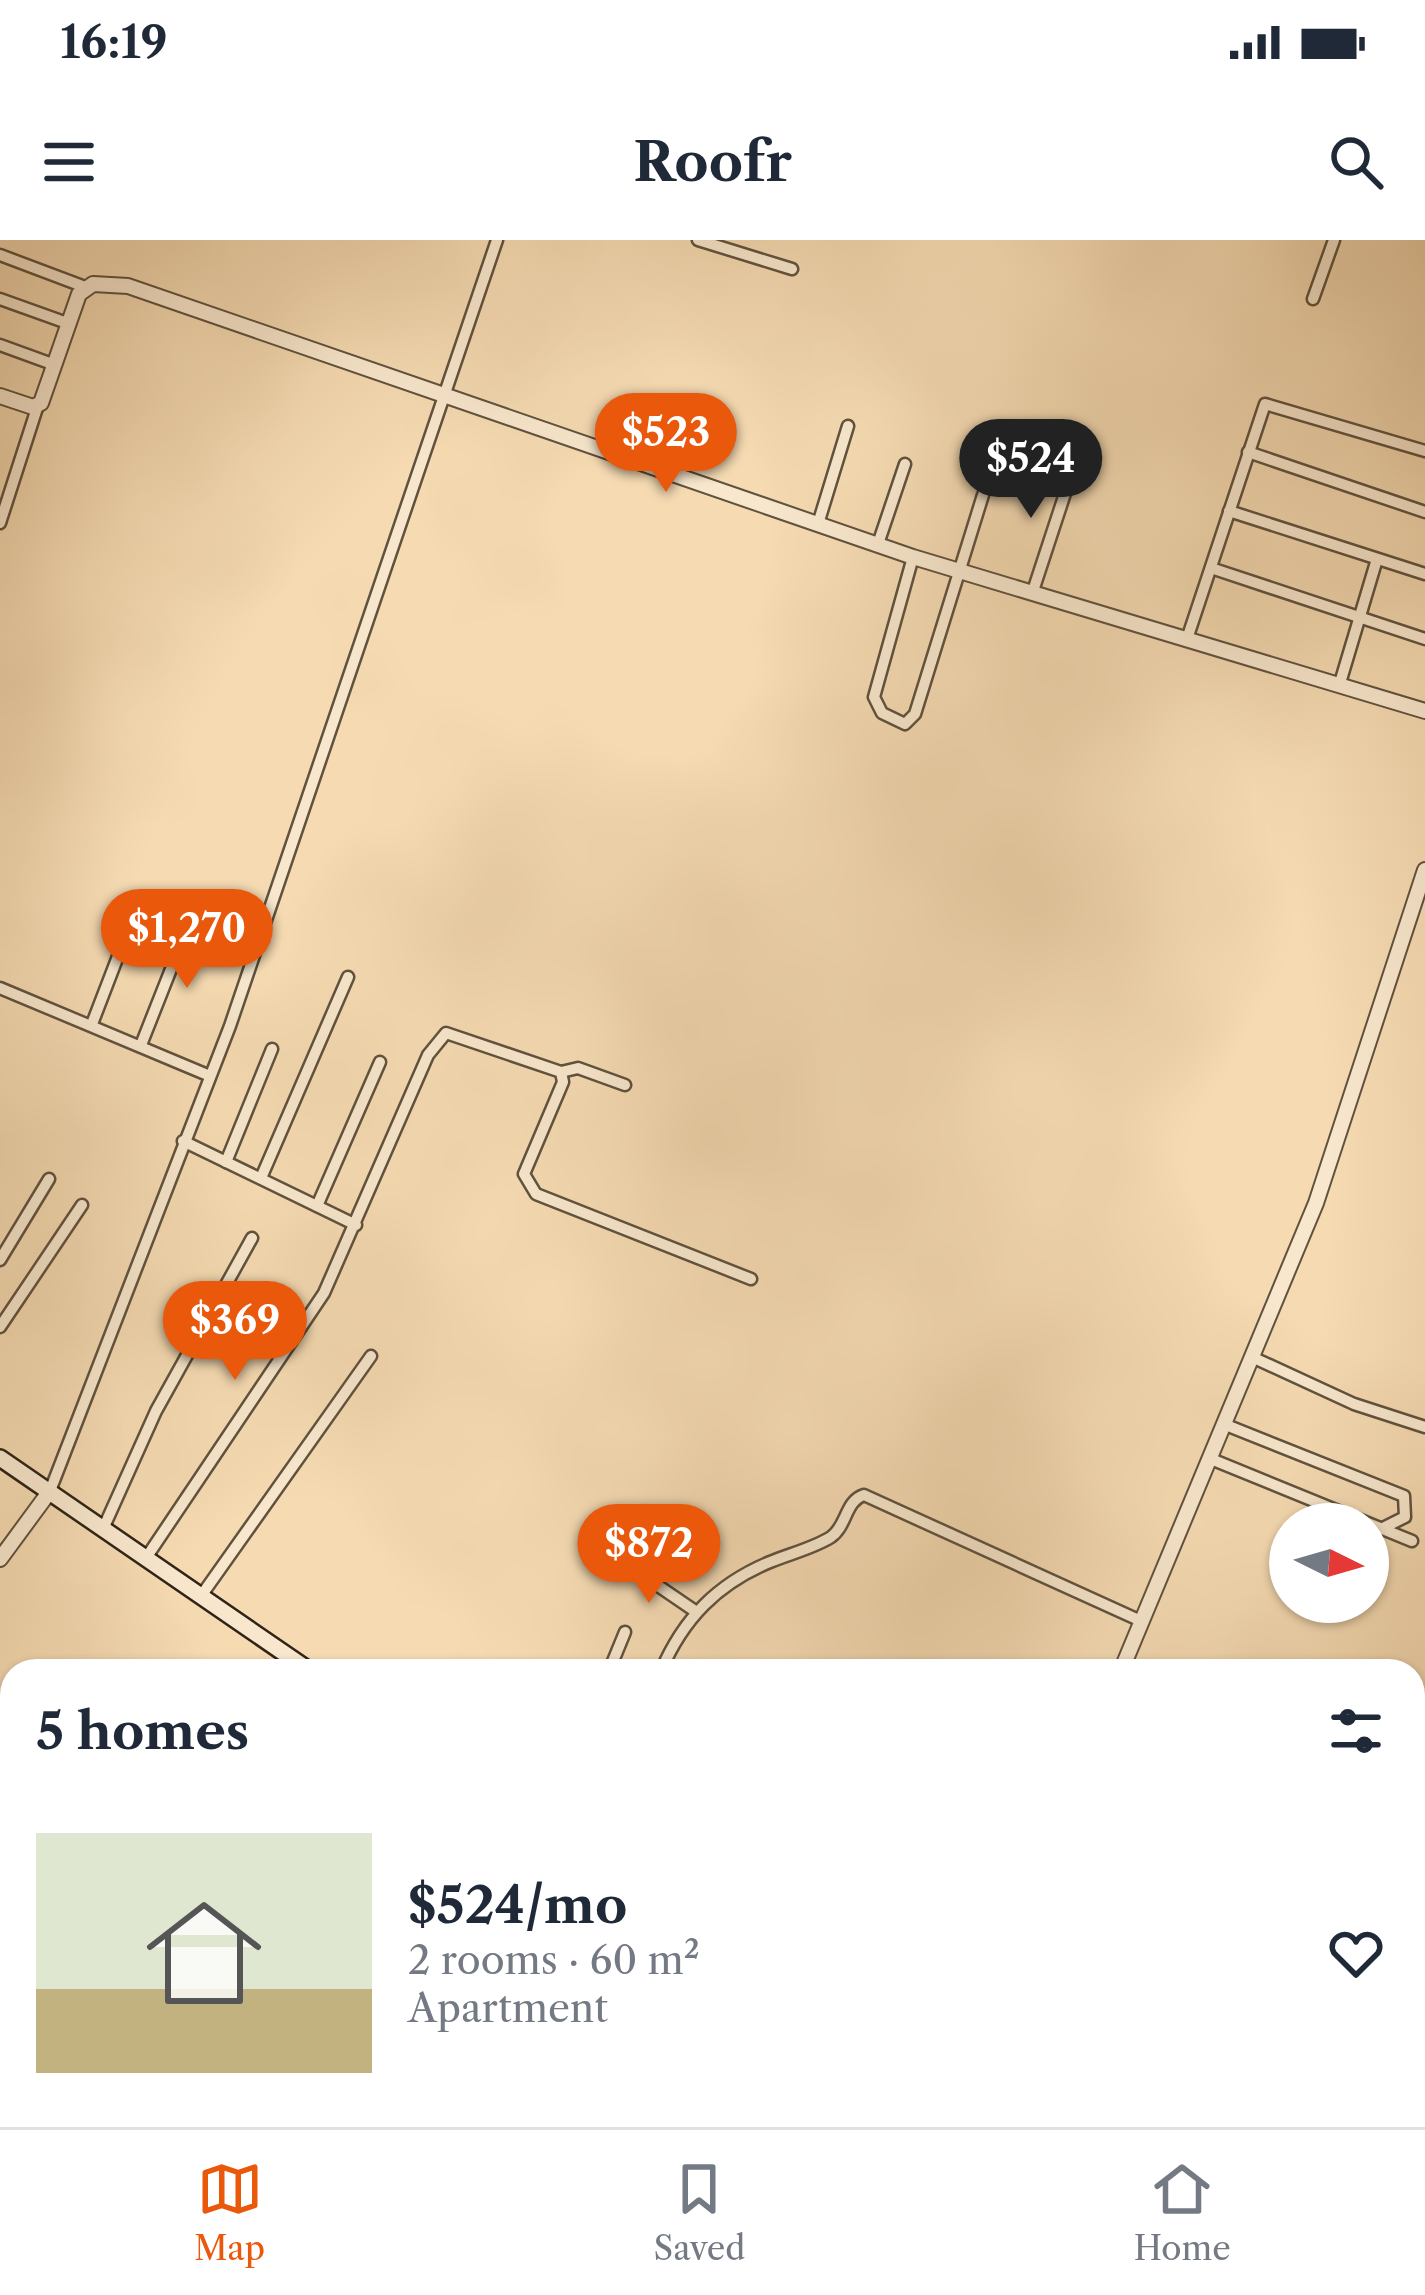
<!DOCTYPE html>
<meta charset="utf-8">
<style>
:root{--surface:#fff;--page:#f2f2f3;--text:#1f2937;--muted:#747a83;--line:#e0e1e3;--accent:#ea580c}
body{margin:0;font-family:"Libre Caslon Text",serif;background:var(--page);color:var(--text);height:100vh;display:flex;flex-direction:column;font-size:45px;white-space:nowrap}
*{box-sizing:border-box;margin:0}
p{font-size:39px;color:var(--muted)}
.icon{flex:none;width:66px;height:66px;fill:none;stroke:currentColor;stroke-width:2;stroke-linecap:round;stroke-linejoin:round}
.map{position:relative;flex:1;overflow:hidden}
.side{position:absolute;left:0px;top:1419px;width:1425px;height:468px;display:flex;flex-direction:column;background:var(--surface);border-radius:36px 36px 0 0;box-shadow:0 3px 9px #0004}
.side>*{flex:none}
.needle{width:78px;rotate:95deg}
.controls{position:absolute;left:1269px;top:1263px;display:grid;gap:24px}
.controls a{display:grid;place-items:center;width:120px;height:120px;border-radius:50%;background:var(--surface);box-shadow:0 3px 9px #0004;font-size:60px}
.price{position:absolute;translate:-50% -102px;padding:0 27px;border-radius:42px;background:var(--accent);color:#fff;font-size:39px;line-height:78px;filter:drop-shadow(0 3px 6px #0008)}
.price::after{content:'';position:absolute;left:50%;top:72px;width:36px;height:27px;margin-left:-18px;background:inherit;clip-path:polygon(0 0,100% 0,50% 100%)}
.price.active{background:#222;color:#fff}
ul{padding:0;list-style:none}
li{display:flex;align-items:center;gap:36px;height:300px;padding:0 36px}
li span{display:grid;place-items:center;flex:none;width:336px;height:240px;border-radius:0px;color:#555}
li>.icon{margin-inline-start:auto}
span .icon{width:144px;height:144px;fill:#fffc;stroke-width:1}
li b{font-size:51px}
h2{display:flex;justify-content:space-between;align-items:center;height:144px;padding:0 36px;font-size:51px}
.status{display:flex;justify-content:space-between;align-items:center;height:84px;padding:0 60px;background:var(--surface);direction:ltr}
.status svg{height:33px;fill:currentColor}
header{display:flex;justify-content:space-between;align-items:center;height:156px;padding:0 36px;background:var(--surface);font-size:54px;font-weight:700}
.tab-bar{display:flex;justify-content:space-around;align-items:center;height:168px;border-top:3px solid var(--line);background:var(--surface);font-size:33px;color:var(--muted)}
.tab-bar a{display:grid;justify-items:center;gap:6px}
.tab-bar .active{color:var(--accent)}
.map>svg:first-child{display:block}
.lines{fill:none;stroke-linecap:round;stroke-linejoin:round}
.minor-casing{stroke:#60523e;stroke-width:15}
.tertiary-casing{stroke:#60523e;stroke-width:18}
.secondary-casing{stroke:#2f2417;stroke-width:20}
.minor{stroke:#f8e7cd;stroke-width:10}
.tertiary{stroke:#f8e7cd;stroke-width:14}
.secondary{stroke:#f8e7cd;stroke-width:15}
</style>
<div class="status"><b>16:19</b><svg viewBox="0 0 49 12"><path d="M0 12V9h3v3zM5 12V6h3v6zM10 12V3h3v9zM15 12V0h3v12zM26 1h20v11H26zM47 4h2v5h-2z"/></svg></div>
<header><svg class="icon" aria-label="menu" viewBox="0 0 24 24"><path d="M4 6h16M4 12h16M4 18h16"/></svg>Roofr<svg class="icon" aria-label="search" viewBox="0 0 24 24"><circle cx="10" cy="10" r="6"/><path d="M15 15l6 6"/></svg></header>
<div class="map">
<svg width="1425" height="1887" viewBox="0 0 1425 1887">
<rect width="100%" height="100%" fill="#f5dab2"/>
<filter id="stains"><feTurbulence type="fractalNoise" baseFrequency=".00167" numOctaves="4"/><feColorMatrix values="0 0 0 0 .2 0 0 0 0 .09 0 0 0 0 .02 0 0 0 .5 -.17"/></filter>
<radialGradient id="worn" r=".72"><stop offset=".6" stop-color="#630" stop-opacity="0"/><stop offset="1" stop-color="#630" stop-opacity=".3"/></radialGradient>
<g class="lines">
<g class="minor-casing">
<g id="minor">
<polyline points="698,0 792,29"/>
<polyline points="0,15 85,47"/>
<polyline points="0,59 67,83"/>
<polyline points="1313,59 1334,0"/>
<polyline points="0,105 55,125"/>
<polyline points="1248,212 1425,272"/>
<polyline points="1229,271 1425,334"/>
<polyline points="0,283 38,165"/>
<polyline points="818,284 848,186"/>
<polyline points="878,304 905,224"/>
<polyline points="913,317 874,457 882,473 905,484 915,474 983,255"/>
<polyline points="1211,328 1425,399"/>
<polyline points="1033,351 1074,226"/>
<polyline points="1188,396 1265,164 1425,211"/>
<polyline points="1340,443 1377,319"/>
<polyline points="0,748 210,836"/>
<polyline points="92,784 140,659"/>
<polyline points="141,805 190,681"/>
<polyline points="561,832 578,828 625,845"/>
<polyline points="183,901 356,985"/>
<polyline points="226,922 272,809"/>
<polyline points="261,938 348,737"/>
<polyline points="317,966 380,822"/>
<polyline points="0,1020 49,939"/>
<polyline points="0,1087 82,965"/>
<polyline points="1254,1118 1354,1164 1425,1187"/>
<polyline points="1226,1185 1404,1256 1405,1277 1381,1289"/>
<polyline points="1211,1219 1412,1301"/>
<polyline points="50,1251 230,786 497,0"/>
<polyline points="103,1289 156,1171 252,998"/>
<polyline points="146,1318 324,1053 428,815 446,793 561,832 563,842 524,934 536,954 751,1039"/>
<polyline points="632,1328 695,1371"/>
<polyline points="201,1356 371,1116"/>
<polyline points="609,1431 625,1392"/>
<path d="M661 1431C683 1379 717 1344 770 1322 789 1314 814 1308 831 1297 847 1286 845 1261 864 1255L1141 1381"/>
<polyline points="1413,1596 1425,1602"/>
<polyline points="0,1778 12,1784"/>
<polyline points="106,1875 119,1887"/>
<polyline points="911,1887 921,1875"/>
<polyline points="1167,1887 1171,1875"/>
</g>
</g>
<g class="tertiary-casing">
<g id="tertiary">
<polyline points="0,156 33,167 41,163 79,54 93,44 128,46 913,317 1425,471"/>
<polyline points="0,1319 50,1251"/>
<polyline points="1121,1431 1316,963 1425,630"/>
</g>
</g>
<g class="secondary-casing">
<g id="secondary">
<polyline points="0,1218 310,1431"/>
<polyline points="924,1875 940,1887"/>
</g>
</g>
<use href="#minor" class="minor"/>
<use href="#tertiary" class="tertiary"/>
<use href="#secondary" class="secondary"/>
</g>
<rect width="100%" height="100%" filter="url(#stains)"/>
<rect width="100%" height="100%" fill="url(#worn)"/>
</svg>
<div class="controls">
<a><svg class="needle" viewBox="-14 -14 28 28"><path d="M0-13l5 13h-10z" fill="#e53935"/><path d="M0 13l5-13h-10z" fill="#747a83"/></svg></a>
</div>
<b class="price" style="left:666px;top:255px">$523</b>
<b class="price active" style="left:1031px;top:281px">$524</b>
<b class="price" style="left:187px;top:751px">$1,270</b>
<b class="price" style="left:235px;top:1143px">$369</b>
<b class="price" style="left:649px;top:1366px">$872</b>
<section class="side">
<h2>5 homes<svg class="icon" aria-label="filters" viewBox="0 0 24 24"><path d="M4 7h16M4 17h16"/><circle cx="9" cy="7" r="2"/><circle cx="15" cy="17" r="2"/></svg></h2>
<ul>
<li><span style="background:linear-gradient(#dfe7d0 65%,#c2b280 0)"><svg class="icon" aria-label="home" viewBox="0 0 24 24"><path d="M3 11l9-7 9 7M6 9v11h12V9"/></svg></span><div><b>$524/mo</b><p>2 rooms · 60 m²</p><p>Apartment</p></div><svg class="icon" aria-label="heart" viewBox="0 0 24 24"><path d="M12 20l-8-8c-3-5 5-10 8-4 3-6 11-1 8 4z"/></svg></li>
</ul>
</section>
</div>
<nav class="tab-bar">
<a class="active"><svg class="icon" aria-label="map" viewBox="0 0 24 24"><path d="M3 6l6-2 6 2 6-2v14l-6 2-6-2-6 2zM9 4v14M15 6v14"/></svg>Map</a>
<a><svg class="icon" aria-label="saved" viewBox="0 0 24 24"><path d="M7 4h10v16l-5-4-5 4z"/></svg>Saved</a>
<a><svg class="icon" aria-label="home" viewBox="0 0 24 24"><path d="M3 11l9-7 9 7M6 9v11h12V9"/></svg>Home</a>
</nav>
